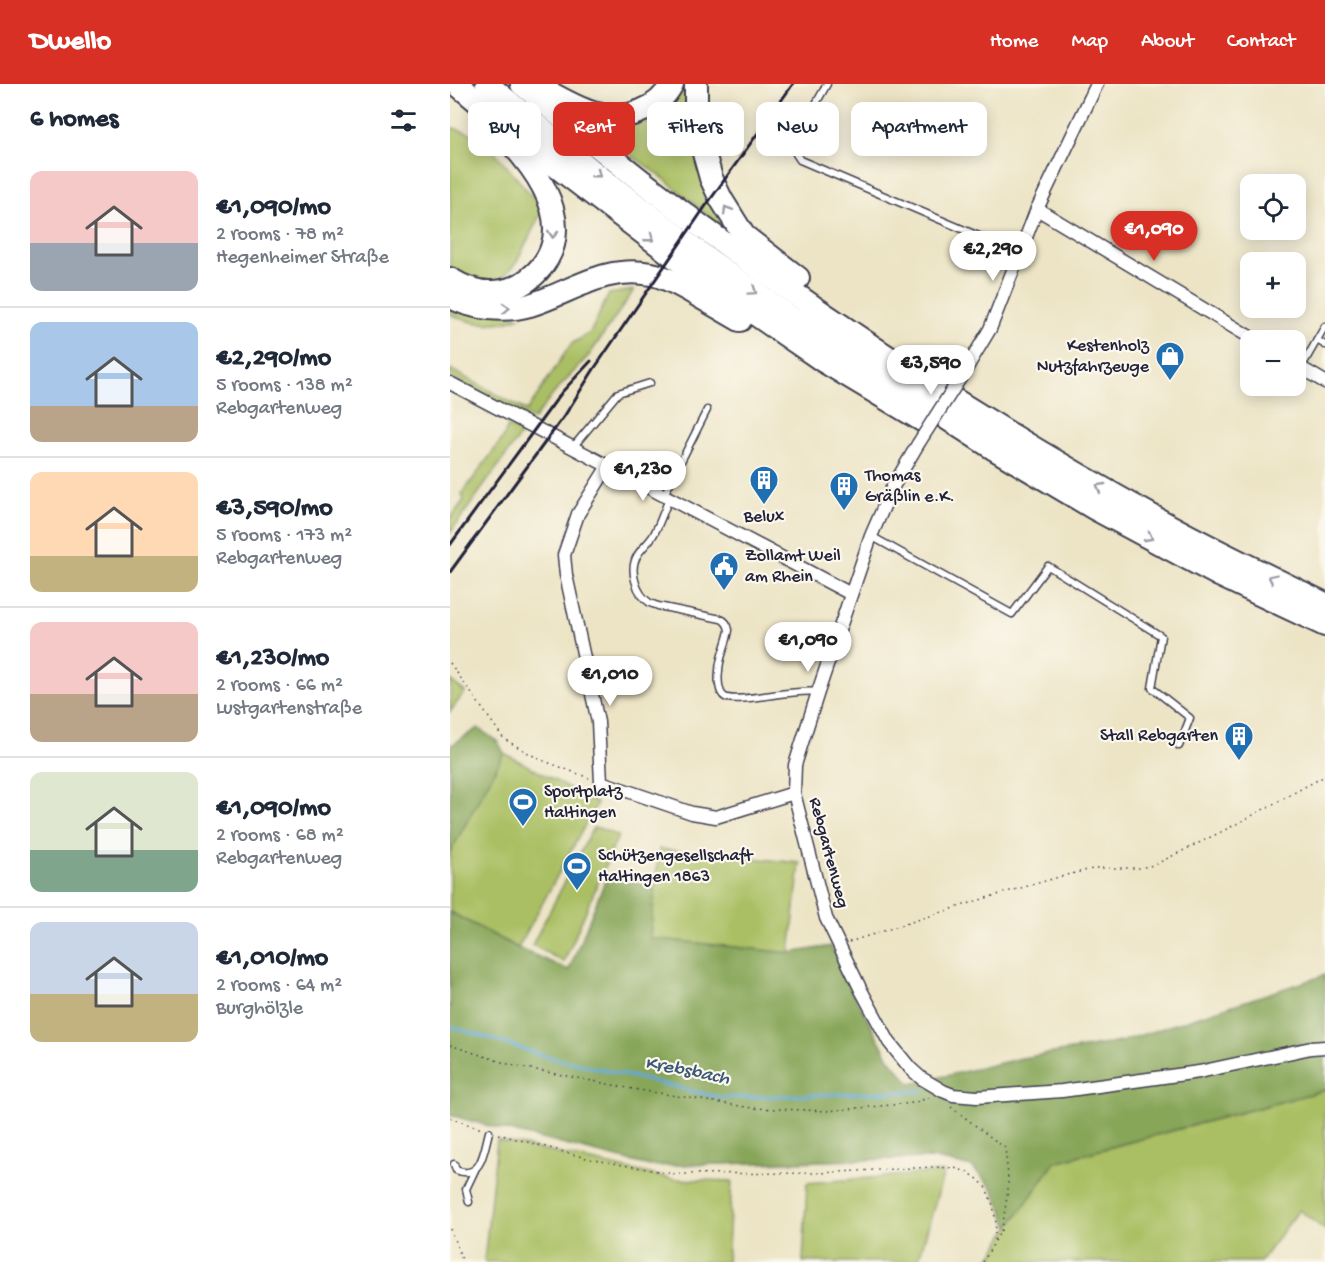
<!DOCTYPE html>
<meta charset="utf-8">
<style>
:root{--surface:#fff;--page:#f6f6f7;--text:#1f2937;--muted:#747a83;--line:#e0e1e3;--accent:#d93025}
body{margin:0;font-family:"Gochi Hand",sans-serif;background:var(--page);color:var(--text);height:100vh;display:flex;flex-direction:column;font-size:22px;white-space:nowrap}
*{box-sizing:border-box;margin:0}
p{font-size:20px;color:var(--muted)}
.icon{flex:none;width:33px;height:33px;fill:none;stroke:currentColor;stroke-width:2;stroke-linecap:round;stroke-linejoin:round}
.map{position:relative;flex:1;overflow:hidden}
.side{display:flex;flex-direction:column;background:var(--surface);width:450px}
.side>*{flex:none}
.top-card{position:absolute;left:18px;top:18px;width:570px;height:54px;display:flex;gap:12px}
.buttons{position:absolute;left:790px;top:90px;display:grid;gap:12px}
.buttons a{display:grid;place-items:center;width:66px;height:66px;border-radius:12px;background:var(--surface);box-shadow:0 3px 15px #0003;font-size:30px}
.price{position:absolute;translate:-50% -51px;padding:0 14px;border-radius:21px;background:#fff;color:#222;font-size:20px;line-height:39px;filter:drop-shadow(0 2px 3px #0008)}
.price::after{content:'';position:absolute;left:50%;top:36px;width:18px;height:14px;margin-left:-9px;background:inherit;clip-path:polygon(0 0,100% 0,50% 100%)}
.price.current{background:var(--accent);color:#fff}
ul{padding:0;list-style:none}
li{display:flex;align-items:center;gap:18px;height:150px;padding:0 30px}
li+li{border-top:2px solid var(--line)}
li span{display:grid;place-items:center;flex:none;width:168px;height:120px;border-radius:12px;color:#555}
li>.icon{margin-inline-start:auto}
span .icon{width:72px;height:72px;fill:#fffc;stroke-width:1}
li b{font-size:26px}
h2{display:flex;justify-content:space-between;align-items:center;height:72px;padding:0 30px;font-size:26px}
.chip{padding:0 21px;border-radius:12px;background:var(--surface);box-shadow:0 3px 15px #0003;font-size:21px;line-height:54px}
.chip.current{background:var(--accent);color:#fff}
header{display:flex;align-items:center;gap:36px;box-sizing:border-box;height:84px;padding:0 30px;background:var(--accent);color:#fff}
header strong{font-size:28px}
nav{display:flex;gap:33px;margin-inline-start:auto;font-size:21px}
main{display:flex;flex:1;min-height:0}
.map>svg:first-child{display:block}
.green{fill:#aabf63;stroke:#66704f;stroke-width:1.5}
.forest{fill:#87a659;stroke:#54644a;stroke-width:1.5}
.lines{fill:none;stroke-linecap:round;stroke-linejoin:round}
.stream{stroke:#5da8d5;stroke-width:3}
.lane-casing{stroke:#403f50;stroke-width:9}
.street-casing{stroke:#403f50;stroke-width:15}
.highway-casing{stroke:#403f50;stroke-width:26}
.path{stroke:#403f50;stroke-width:1.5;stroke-dasharray:1.5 4.5;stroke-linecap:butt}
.lane{stroke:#fff;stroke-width:6}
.street{stroke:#fff;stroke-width:12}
.highway{stroke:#fff;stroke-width:22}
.rail{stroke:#22223b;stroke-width:3}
.street-bridge-casing{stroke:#403f50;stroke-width:15;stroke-linecap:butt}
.street-bridge{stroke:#fff;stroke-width:12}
.oneway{stroke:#9c9ca7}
.labels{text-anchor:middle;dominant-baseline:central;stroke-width:4.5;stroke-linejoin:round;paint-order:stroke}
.poi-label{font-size:18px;fill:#22223b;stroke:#fbf7ec;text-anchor:start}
.street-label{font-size:18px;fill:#22223b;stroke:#fbf7ec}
.water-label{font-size:20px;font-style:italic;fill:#3a5879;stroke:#fbf7ec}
</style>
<header>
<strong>Dwello</strong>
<nav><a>Home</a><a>Map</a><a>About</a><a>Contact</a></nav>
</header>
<main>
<section class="side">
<h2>6 homes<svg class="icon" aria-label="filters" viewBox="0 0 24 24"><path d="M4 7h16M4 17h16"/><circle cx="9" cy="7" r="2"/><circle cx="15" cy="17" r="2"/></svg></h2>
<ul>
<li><span style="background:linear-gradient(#f6c9c9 60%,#9aa5b1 0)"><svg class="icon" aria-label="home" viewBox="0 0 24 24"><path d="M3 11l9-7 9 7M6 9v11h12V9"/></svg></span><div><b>€1,090/mo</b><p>2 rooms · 78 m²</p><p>Hegenheimer Straße</p></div></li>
<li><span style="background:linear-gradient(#a9c7e8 70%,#b9a48a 0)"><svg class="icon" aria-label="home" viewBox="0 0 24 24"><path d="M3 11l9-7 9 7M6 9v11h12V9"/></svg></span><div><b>€2,290/mo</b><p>5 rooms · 138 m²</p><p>Rebgartenweg</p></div></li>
<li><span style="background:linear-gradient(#ffd9b3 70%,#c2b280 0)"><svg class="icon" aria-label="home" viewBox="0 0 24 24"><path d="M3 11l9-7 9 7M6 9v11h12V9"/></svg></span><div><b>€3,590/mo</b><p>5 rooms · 173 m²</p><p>Rebgartenweg</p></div></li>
<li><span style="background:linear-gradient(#f6c9c9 60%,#b9a48a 0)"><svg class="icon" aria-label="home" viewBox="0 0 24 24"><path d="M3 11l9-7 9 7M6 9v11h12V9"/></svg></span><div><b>€1,230/mo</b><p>2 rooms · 66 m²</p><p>Lustgartenstraße</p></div></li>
<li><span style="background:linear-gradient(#dfe7d0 65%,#7fa58c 0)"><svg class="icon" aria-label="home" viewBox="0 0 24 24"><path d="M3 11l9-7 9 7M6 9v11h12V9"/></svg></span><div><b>€1,090/mo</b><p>2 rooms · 68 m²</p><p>Rebgartenweg</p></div></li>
<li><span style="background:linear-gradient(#c9d6e8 60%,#c2b280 0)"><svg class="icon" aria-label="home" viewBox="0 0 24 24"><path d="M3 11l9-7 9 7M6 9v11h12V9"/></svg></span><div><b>€1,010/mo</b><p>2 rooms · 64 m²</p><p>Burghölzle</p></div></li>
</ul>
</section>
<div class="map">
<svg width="875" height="1178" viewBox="0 0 875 1178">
<rect width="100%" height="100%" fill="#fbf7ec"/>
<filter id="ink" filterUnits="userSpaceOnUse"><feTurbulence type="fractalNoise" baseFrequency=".0167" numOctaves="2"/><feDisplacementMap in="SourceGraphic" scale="12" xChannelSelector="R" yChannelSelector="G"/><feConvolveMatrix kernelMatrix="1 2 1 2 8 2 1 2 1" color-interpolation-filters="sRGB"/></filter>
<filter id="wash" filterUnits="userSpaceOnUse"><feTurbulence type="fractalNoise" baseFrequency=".008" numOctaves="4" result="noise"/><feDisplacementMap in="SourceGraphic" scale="24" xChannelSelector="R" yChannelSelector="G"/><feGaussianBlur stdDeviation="1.35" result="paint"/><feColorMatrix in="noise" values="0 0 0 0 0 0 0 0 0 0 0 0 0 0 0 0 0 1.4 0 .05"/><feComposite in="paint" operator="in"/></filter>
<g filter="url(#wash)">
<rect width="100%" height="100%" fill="#ece4c5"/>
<g class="green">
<polygon points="228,0 240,0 283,149 279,149 208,90 154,53 134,37 165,38"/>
<polygon points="0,43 32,53 93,125 66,179 48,199 16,194 0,182"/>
<polygon points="184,206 140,270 105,308 83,336 0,293 0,285 77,327 121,260 140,249 159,210"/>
<path d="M0 221 71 233C46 242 24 242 0 230Z"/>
<polygon points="58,342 72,349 0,449 0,435 14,416 12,410 53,354"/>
<polygon points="0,596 15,608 0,628"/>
<polygon points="54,669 147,719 68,864 0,828 0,769"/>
<polygon points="143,744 149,744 168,752 114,878 82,861"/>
<polygon points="209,765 350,779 340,869 199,854"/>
<polygon points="875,1006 875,1146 849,1126 810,1178 538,1178 559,1143 605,1078"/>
<polygon points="47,1056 222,1095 282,1097 277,1178 34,1178"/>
<polygon points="494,1088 468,1178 353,1178 357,1099"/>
</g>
<g class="forest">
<polygon points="28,644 48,658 54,669 0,769 0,662"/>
<polygon points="157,792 205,803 200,854 340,869 381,862 403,909 439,974 461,1000 572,974 670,958 875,891 875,1006 605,1078 559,1143 543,1105 522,1083 481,1074 200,1082 43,1043 0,1031 0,828 68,864 119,886"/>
</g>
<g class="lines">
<polyline class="stream" points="0,942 95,972 272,1014 474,1007"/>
</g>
</g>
<g filter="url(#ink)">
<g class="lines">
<g class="lane-casing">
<g id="lane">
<polyline points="377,0 345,57 346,70 350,76 538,156 571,166"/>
<polyline points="867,256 875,261"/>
<polyline points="851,284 875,242"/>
<polyline points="123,363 168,309 200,299"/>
<polyline points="214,411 257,326"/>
<path d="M219 415C214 426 210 439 204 450 200 458 192 463 187 472 179 486 186 510 200 519 202 520 206 521 208 522L271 535C276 537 278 540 279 546 277 560 269 573 269 587 268 594 268 609 275 613 287 620 346 604 368 608"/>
<polyline points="421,452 562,530 598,482 711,552 702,604 740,634 729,662"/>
<path d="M4 1080 6 1086C32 1097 34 1066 39 1048"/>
<polyline points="19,1118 16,1105 25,1086"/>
</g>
</g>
<g class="street-casing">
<g id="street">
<polyline points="587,125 805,256"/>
<polyline points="519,280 540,245 587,125 647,0"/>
<polyline points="846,281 875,298"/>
<polyline points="0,299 401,510"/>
<polyline points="468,360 441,406 421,452 368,608 345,681 344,709 376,834 411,906 439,958 460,984 471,994 493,1007 503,1011 527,1013 612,1007 749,988 861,964 875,963"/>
<polyline points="158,382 128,430 114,471 116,491 148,638 151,698 242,729 266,733 344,709"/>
</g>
</g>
<g class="highway-casing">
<g id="highway">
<polyline points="7,0 89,69 243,187 372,276 472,336"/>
<polyline points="37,0 146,90 258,175 346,237 543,364 644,424 769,491 875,541"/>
<path d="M72 0C268 166 482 311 707 435 762 466 819 492 875 520"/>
<polyline points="246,0 246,26 248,48 261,94 271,115 294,152 348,194"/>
<path d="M95 6C125 23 157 42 191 27 205 22 215 13 222 0"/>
<path d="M0 195C13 203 28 209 43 208 76 207 105 178 105 145 105 113 83 83 62 60"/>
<path d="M0 212C20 225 56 228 80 221 122 208 154 181 201 190 218 193 232 203 247 211 261 219 276 228 290 236"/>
</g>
</g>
<g class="path">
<polyline points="546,172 554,175"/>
<polyline points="0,579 54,655 89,675 139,694"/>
<polyline points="399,858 536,814 616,791 647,784 689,784 704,781 779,744 875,692"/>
<polyline points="0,961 61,981 183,1005 302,1024 377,1027 463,1019 481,1013"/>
<polyline points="501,1023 555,1064 558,1091 558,1106 552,1145 533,1178"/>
<polyline points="0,1034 32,1045"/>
<polyline points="48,1050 140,1075 224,1090 370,1089 483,1083 504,1084 518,1088 529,1096 536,1104 543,1121 546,1139 544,1159"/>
<polyline points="0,1145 13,1178"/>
</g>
<use href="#lane" class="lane"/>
<use href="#street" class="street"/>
<use href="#highway" class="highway"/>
<g class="rail">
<polyline points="0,461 112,308 141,277"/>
<polyline points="0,488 115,331 144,285 255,123 343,0"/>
</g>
<g class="street-bridge-casing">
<polyline id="street-bridge" points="468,360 519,280"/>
</g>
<use href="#street-bridge" class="street-bridge"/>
</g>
<defs><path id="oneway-chevron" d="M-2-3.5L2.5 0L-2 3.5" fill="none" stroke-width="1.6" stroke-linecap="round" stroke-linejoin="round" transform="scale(1.5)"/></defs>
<g class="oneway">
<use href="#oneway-chevron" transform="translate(147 90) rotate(38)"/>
<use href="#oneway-chevron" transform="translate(277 126) rotate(-121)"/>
<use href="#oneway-chevron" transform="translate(103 150) rotate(94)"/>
<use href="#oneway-chevron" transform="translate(200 154) rotate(38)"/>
<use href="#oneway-chevron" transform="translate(303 207) rotate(35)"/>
<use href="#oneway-chevron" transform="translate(56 224) rotate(-3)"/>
<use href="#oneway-chevron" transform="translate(650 403) rotate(-150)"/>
<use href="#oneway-chevron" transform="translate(699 453) rotate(28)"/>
<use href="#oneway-chevron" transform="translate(822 494) rotate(-154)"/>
</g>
</g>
<defs>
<g id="shop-pin" transform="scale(1.5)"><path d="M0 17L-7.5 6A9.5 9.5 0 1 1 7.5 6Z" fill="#1f6fb2" stroke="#fbf7ec"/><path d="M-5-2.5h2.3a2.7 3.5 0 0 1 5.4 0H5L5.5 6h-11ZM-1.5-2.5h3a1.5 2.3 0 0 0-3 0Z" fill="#fff"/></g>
<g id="building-pin" transform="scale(1.5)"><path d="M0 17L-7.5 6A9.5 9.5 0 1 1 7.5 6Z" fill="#1f6fb2" stroke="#fbf7ec"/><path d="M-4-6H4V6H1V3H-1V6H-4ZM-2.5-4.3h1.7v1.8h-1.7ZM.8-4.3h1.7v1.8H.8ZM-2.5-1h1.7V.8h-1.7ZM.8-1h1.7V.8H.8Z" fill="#fff"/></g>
<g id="civic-pin" transform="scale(1.5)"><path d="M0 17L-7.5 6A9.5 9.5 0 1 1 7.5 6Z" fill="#1f6fb2" stroke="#fbf7ec"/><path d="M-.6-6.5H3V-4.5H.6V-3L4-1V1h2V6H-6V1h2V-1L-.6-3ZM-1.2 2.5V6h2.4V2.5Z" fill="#fff"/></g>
<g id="stadium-pin" transform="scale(1.5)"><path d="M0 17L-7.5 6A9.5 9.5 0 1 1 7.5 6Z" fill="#1f6fb2" stroke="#fbf7ec"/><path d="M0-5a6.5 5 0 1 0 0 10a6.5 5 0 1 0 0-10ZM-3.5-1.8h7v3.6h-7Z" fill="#fff"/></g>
</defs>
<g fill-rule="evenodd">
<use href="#shop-pin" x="720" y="272"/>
<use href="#building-pin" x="314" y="396"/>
<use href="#building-pin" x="394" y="402"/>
<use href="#civic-pin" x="274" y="482"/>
<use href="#building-pin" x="789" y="652"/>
<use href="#stadium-pin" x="73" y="718"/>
<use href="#stadium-pin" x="127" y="782"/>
</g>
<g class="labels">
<g class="poi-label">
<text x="699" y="262" text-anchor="end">Kestenholz<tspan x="699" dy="21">Nutzfahrzeuge</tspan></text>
<text x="415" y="392">Thomas<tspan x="415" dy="21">Gräßlin e.K.</tspan></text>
<text x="314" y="433" text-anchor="middle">Belux</text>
<text x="295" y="472">Zollamt Weil<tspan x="295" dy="21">am Rhein</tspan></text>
<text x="768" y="652" text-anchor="end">Stall Rebgarten</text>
<text x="94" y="708">Sportplatz<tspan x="94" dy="21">Haltingen</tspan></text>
<text x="148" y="772">Schützengesellschaft<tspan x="148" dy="21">Haltingen 1863</tspan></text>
</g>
<g class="street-label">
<text transform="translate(378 769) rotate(75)">Rebgartenweg</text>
</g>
<g class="water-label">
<text transform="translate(237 988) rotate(11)">Krebsbach</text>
</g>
</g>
</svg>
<div class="buttons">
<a><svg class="icon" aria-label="locate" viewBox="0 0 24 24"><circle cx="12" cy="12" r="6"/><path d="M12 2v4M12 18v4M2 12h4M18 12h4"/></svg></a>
<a>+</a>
<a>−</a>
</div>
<b class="price current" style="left:704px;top:178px">€1,090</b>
<b class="price" style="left:543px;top:198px">€2,290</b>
<b class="price" style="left:481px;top:312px">€3,590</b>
<b class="price" style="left:193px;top:418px">€1,230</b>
<b class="price" style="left:358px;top:589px">€1,090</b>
<b class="price" style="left:160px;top:623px">€1,010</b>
<div class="top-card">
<a class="chip">Buy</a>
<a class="chip current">Rent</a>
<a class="chip">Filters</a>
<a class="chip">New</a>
<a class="chip">Apartment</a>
</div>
</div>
</main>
